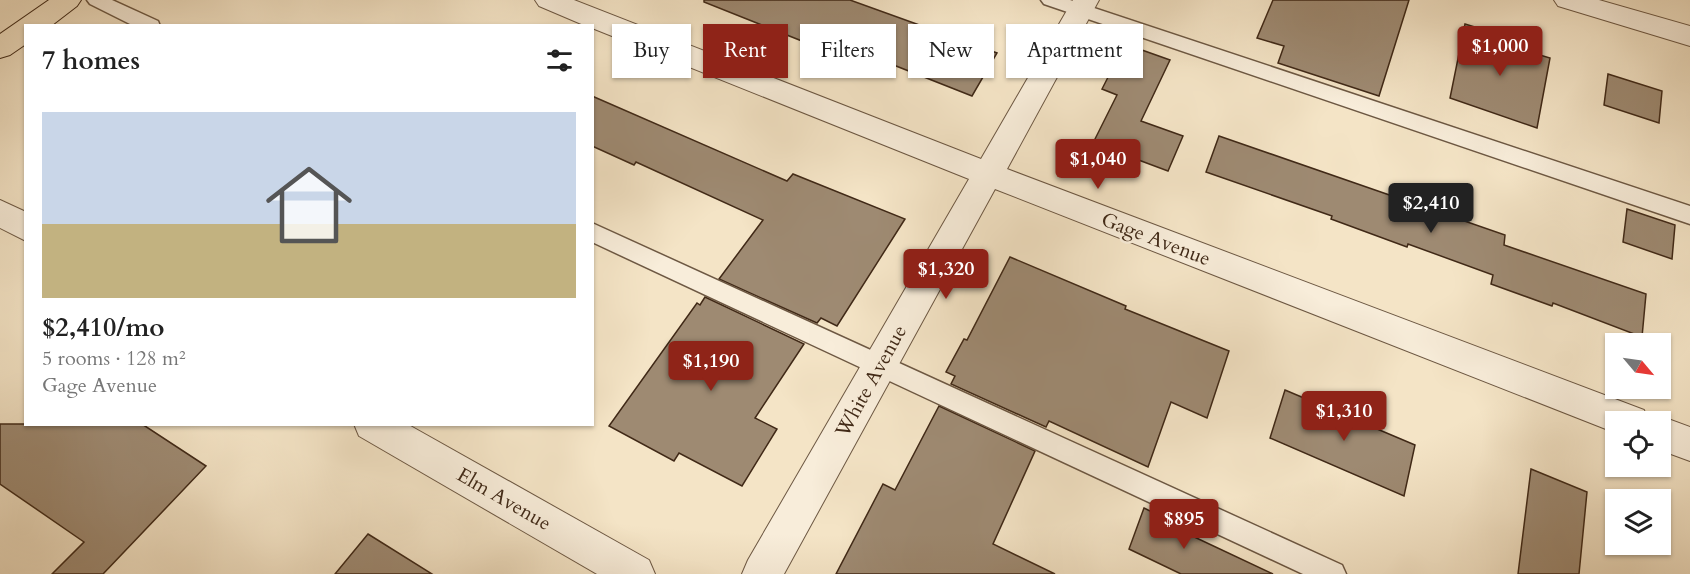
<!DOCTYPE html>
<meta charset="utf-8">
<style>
:root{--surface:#fff;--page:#f6f6f6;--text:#222;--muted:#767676;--accent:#8f2418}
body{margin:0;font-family:Cardo,serif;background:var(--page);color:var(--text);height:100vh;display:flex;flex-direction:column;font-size:22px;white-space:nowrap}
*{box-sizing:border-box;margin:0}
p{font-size:20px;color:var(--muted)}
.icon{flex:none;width:33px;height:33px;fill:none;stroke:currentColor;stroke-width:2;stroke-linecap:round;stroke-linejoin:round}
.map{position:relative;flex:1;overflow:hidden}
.drawer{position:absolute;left:24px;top:24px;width:570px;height:402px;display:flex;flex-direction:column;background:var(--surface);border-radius:0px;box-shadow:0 2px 4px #0004}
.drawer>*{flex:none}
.hud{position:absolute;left:612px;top:24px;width:570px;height:54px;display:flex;gap:12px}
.needle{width:39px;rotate:119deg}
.controls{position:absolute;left:1605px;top:333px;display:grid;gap:12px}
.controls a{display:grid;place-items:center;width:66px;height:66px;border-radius:0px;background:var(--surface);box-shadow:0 2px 4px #0004;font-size:30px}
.price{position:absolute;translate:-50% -51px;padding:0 14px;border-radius:6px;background:var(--accent);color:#fff;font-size:20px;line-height:39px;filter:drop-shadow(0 2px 3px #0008)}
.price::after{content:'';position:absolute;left:50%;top:36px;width:18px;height:14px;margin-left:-9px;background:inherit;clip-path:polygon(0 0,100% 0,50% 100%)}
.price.current{background:#222;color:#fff}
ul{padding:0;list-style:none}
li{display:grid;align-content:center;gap:12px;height:318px;padding:0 18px}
li span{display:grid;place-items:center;height:186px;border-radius:0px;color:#555}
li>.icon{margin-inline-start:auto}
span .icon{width:108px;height:108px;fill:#fffc;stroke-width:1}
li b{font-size:26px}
h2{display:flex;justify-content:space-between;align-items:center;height:72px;padding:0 18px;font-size:26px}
.chip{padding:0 21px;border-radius:0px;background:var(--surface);box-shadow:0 2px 4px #0004;font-size:21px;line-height:54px}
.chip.current{background:var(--accent);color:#fff}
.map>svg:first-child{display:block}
.building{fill:#9e8a72;stroke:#402917;stroke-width:1.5}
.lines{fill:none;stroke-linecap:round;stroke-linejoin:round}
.lane-casing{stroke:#6d5843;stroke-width:3}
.street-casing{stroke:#6d5843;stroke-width:2}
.primary-casing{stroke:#402917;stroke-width:2}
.lane{fill:#f8edda;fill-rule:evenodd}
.street{fill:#f8edda;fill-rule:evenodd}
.primary{fill:#f4e4c6;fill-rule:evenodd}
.labels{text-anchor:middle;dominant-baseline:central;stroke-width:5;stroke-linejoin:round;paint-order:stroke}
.street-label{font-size:20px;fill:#402917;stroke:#f8edda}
</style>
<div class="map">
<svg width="1690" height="574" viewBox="0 0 1690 574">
<rect width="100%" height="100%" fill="#f4e4c6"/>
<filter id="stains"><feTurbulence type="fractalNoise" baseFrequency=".00333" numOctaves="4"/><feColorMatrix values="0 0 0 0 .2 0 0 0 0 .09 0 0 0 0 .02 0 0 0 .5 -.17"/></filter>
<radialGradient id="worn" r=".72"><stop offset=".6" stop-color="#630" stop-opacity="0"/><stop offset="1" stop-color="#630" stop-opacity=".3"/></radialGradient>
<g class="building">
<polygon points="704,0 850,0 997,53 972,96 815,34 807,43 704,2"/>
<polygon points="1273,0 1409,0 1379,96 1278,63 1284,46 1257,38"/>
<polygon points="1465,24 1504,36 1503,44 1550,58 1537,128 1450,98"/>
<polygon points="1125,44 1170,60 1141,121 1183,136 1168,171 1093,143 1117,95 1102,89"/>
<polygon points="1608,74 1662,91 1659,123 1604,105"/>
<polygon points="592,96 787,181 793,174 905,219 837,326 821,318 817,323 719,279 763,220 636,162 634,165 592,146"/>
<polygon points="1219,136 1505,235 1504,245 1646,294 1642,337 1553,303 1552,306 1491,284 1493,275 1408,244 1407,247 1331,219 1332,216 1206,172"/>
<polygon points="1627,209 1675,225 1672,259 1623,242"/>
<polygon points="1010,257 1126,306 1125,309 1229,351 1207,418 1171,402 1148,467 1049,421 1046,427 951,384 955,376 946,372 964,339 967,340"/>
<polygon points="705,297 804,344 755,418 777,429 742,486 679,453 674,461 609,426 697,303 700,305"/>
<polygon points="1285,390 1415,445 1404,496 1270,438"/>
<polygon points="939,406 1035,451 993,544 1055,574 836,574 883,484 895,490"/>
<polygon points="0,424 142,424 206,466 103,574 52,574 84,542 0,484"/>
<polygon points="1531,469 1587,492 1579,574 1518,574"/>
<polygon points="1144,508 1189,530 1188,534 1273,574 1181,574 1129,549"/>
<polygon points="368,534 432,574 335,574"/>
</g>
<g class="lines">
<g class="lane-casing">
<g id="lane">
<polygon points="87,0 112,0 158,21 160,26 134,26 90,4"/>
<polygon points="1041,0 1070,0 1690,206 1690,224 1044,4"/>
<polygon points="592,223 1342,565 1346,574 1303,574 592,242"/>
</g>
</g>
<g class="street-casing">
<g id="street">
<polygon points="535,0 574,0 981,159 1073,0 1099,0 1007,169 1644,410 1648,421 1660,416 1690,427 1690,461 1660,450 1660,422 1616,422 1616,433 995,189 784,574 742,574 748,560 969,179 592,28 592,26 586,26 539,6"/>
<polygon points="1554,0 1599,0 1690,26 1690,46 1558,6"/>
<polygon points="0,200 26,212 26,241 0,228"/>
<polygon points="354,424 407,424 649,560 655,574 597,574 359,436"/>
</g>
</g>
<g class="primary-casing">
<polygon id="primary" points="49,0 81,0 77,6 51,26 26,26 26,44 10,55 0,58 0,34"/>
</g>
<use href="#lane" class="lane"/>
<use href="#street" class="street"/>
<use href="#primary" class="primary"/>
</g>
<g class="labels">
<g class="street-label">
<text transform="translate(1156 239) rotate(21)">Gage Avenue</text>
<text transform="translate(871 381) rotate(-61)">White Avenue</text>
<text transform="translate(504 499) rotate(30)">Elm Avenue</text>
</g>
</g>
<rect width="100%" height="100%" filter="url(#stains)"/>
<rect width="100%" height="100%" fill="url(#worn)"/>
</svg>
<div class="controls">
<a><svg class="needle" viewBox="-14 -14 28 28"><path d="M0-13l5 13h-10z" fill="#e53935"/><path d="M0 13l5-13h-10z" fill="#767676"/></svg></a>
<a><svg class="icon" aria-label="locate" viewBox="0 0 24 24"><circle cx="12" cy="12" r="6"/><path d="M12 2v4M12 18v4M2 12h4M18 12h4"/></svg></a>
<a><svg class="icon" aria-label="layers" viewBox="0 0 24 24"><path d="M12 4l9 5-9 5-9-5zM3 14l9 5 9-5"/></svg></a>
</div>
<b class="price" style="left:1500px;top:77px">$1,000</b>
<b class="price" style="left:1098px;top:190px">$1,040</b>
<b class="price current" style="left:1431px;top:234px">$2,410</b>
<b class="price" style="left:946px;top:300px">$1,320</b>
<b class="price" style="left:711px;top:392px">$1,190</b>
<b class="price" style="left:1344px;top:442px">$1,310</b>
<b class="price" style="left:1184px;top:550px">$895</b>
<div class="hud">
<a class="chip">Buy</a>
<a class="chip current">Rent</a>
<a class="chip">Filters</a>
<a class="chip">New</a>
<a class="chip">Apartment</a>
</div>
<section class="drawer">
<h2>7 homes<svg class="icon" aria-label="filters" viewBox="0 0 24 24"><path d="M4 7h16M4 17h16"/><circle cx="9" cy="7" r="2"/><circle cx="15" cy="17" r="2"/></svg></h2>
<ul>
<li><span style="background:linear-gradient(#c9d6e8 60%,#c2b280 0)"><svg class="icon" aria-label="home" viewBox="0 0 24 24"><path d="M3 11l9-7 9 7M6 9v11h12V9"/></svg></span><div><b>$2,410/mo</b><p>5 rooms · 128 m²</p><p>Gage Avenue</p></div></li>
</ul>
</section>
</div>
